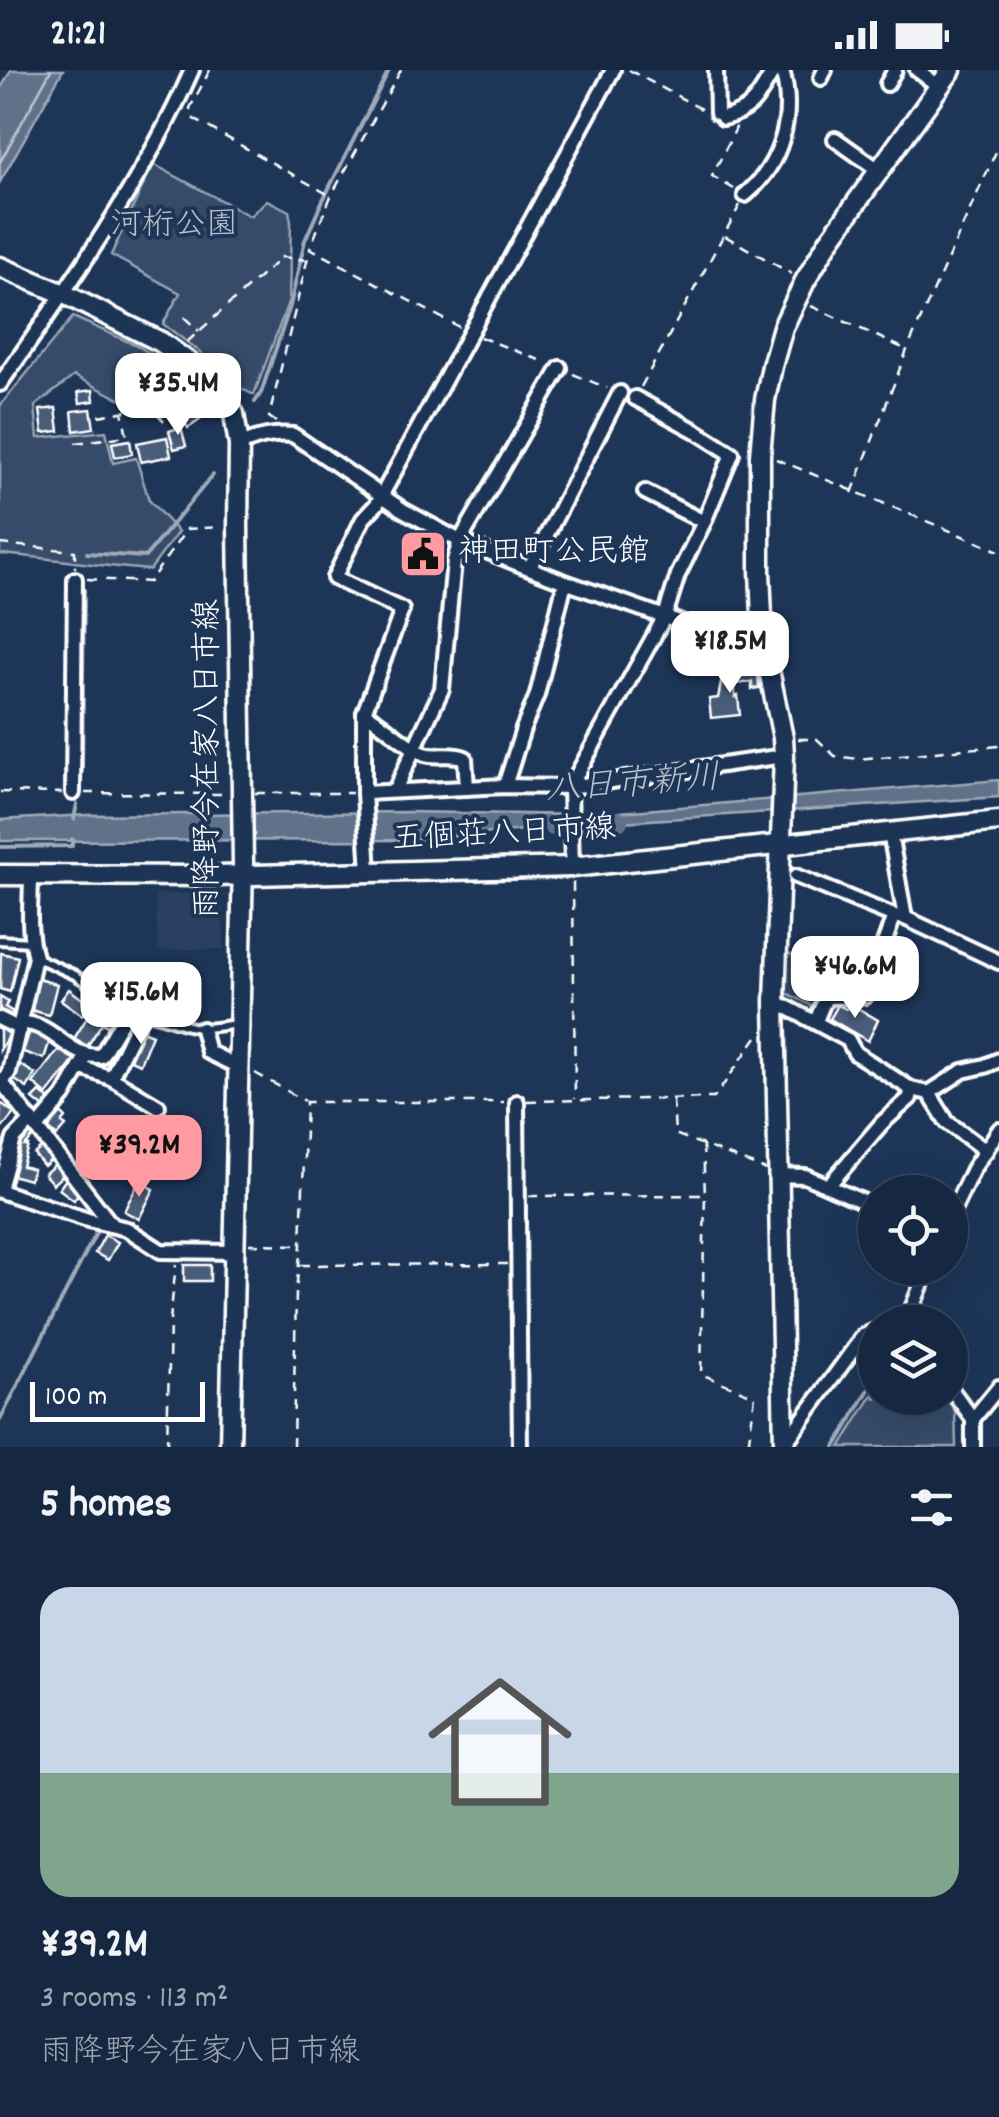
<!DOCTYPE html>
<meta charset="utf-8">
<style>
:root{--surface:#162841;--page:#1f3048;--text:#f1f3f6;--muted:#9ea6b1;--line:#35445a;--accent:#ff9aa2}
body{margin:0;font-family:Dekko,"Klee One",sans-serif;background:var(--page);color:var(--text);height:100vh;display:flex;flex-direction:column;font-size:38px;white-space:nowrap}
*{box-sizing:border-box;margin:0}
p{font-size:32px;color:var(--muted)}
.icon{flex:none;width:55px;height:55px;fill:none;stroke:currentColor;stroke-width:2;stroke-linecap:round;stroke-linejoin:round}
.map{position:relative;height:1377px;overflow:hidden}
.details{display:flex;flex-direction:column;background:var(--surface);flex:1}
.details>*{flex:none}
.fabs{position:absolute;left:858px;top:1105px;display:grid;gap:20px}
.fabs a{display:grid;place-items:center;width:110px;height:110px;border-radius:50%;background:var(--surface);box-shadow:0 10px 40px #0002,0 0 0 2px var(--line);font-size:50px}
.scale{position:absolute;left:30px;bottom:25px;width:175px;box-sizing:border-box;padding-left:10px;border:5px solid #fff;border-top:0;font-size:28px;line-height:35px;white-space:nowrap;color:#fff;-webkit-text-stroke:8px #1d3557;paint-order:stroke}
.price{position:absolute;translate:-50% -85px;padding:0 22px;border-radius:20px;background:#fff;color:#222;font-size:32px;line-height:65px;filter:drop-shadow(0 2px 5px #0008)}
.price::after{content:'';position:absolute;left:50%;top:60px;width:30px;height:22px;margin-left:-15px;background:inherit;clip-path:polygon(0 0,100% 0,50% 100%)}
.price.on{background:var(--accent);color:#111}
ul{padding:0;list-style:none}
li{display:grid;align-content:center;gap:20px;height:530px;padding:0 40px}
li span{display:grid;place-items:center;height:310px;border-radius:30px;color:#555}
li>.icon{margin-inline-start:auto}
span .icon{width:180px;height:180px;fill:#fffc;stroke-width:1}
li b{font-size:42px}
h2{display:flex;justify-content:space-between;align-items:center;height:120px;padding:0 40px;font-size:42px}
.status{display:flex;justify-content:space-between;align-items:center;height:70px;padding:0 50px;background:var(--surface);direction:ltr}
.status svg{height:28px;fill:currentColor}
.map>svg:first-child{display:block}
.built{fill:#2a4161}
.green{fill:#364b69;stroke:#9aa5b4;stroke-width:2.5}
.water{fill:#617289;stroke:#a0aab8;stroke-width:2.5}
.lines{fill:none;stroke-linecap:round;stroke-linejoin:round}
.shore{stroke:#c0c7d0;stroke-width:2.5}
.stream{stroke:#a0aab8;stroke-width:4}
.river{stroke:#617289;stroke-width:20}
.building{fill:#4a5d79;stroke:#fff;stroke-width:2.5}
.lane-casing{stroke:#fff;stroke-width:14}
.street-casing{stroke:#fff;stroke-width:20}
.secondary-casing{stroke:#fff;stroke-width:25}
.path{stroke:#fff;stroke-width:2.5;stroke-dasharray:10 8;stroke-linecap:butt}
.lane{stroke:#1d3557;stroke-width:6}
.street{stroke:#1d3557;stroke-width:12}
.secondary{stroke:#1d3557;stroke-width:18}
.labels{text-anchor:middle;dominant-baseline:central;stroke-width:8;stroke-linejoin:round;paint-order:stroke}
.park-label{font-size:32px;fill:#b9c0ca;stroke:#1d3557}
.poi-label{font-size:32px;fill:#fff;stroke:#1d3557;text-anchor:start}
.street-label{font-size:32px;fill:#fff;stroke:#1d3557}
.water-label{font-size:35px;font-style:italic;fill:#b8c0ca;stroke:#1d3557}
</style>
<div class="status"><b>21:21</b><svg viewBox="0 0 49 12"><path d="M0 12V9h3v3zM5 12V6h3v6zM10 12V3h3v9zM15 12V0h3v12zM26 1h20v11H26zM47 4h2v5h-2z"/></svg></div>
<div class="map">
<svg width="999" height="1377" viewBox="0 0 999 1377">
<rect width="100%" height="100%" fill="#1d3557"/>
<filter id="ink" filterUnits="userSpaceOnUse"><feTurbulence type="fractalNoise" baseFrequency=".01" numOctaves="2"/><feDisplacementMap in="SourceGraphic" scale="20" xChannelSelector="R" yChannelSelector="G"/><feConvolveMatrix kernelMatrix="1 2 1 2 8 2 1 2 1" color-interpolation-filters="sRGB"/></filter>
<g filter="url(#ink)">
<polygon class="built" points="210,823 223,832 224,879 158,880 155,824"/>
<g class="green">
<polygon points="153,94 250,146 267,130 289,141 291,152 289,230 254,325 222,308 200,282 163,254 180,223 111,185"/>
<path d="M73 247 136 275 154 286 124 331 74 306 35 336 38 368 106 361 113 393 136 388 149 430 178 462 150 500C99 496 51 488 0 484V336Z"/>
<polygon points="784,882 843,903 846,897 869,905 863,920 824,921 812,936 781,920"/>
<polygon points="875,1321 875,1328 946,1328 955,1341 956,1377 840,1377"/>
</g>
<g class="water">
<polygon points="11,0 63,0 0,112 0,20"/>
<polygon points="999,710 999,727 591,754 414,770 0,771 0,750 86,745 409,742 585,745"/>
</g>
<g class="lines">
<polyline class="shore" points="0,92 51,0"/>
<g class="stream">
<polyline points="255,332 261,323 290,236 305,170 322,132 389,0"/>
<polyline points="87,483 145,487 213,405"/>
<polyline points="82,701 84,520"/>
<polyline points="74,749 77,734"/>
<polyline points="0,777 72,776 72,769"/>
<polyline points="0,1350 98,1159"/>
<polyline points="835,1377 875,1309"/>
</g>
<polyline class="river" points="553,756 618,751"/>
</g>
<g class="building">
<polygon points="169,312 176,322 164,330 157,320"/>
<polygon points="93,320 94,331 80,333 78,322"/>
<polygon points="180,321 200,350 188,358 168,328"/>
<polygon points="56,338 59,361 43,363 40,340"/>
<polygon points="91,339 94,358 74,361 72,341"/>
<polygon points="181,357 186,376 174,379 169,361"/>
<polygon points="167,367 171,386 141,392 137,373"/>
<polygon points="130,370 132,384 115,387 112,373"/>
<polygon points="417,459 441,469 436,483 444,486 435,506 403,493"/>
<polygon points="758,604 759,618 752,619 752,612 735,614 735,627 738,626 740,645 711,648 709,629 718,628 722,608"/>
<polygon points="1,883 18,887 10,922 0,919"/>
<polygon points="38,909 57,914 49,945 31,940"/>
<polygon points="69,919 89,934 82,945 61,930"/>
<polygon points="0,927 8,932 5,937 13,942 8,951 0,946"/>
<polygon points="849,933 878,950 868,971 830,949 838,935 846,939"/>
<polygon points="94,936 116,950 111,958 102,953 85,980 72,972"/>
<polygon points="0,957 10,963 0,980"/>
<polygon points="30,960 51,967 44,989 23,982"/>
<polygon points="142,961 152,965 140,994 130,990"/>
<polygon points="62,975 77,987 47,1025 33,1013"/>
<polygon points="21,995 35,1004 27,1018 12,1008"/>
<polygon points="40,1022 51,1031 45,1039 33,1029"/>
<polygon points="1,1033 14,1043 3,1057 0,1054"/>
<polygon points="59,1041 66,1048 62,1053 66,1056 57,1066 46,1056"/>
<polygon points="30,1058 36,1064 25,1076 28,1076 22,1096 33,1099 29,1110 8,1104 17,1072"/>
<polygon points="47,1073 57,1085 44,1096 34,1084"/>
<polygon points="60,1090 69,1100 53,1114 44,1104"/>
<polygon points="71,1102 82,1118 74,1130 59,1119"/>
<polygon points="139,1111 154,1119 139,1149 124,1141"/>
<polygon points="105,1165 118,1172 108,1190 95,1183"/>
<rect x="184" y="1195" width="26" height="16"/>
</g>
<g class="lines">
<g class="lane-casing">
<g id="lane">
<polyline points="0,870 30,872"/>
<polyline points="35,887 75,905 111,929 128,938"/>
<path d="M144 944C163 946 180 956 199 958 206 959 228 955 239 954"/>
</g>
</g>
<g class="street-casing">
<g id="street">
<polyline points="716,0 717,43"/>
<polyline points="917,0 940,17"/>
<polyline points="821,8 825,0"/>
<polyline points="887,14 895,0"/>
<path d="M723 48C754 41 759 25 774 0"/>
<polyline points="835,69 880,101"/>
<path d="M745 125C782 94 795 46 782 0"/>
<path d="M0 314C70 215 143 111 192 0"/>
<path d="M239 375C258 367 273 363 293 365L403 440 460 471 565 512 713 564 763 571"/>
<polyline points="645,422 704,452"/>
<polyline points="530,497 620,323"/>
<path d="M364 643C384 653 406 677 425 684 438 688 451 682 465 688L467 718"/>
<polyline points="505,716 523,659 537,625 565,512"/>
<polyline points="395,720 442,619 454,491 460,471 560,298"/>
<polyline points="73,723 75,509"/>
<polyline points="364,723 505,716 570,717 784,686"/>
<polyline points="890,763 905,848"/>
<polyline points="572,797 570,717 665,546 678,505 704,452 732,384 694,360 635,328"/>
<polyline points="369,802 364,723 364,643 402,540 334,508 363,449 377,434 613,0"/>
<polyline points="796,806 894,846 905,848 999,892"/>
<polyline points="775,931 848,970 855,983 911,1019 929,1023 947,1052 986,1081"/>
<polyline points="0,949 20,959"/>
<polyline points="816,951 826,927 865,926 894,846"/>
<path d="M22 953C54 953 67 988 101 986L129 939"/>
<polyline points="202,959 208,982 239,997"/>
<polyline points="82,998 111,1008 158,1036"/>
<polyline points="111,1008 142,944"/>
<polyline points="3,1014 111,1154"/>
<path d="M0 1016 9 1002 35 887C27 859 31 833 31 805"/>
<polyline points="929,1023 963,1001 985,996 999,990"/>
<polyline points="517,1032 520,1377"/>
<polyline points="38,1057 64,1026 84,990"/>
<polyline points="778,1105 805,1106 875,1137"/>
<polyline points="828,1116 882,1053 910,1028 911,1019"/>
<polyline points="0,1119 14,1069 32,1050"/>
<polyline points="0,1121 88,1150 127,1159 161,1181 235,1182"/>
<polyline points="950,1147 973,1099 999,1060"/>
<polyline points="909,1252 909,1246 928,1198"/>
<polyline points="950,1318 973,1349 973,1377"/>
<polyline points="973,1349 999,1317"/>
<polyline points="784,1375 863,1266 875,1261"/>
</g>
</g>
<g class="secondary-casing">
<g id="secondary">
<polyline points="0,197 64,224 161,272 213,310 234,344 239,375 238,456 243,792 230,1377"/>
<polyline points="0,805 215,806 572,797 999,751"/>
<polyline points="784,1374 775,931 784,686 783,668 763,571 760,501 760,385 765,330 772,296 783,257 805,211 829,171 951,0"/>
</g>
</g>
<g class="path">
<polyline points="210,0 190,38 192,48 331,126"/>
<polyline points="401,0 331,126 310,178 459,257"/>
<polyline points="629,0 703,40"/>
<polyline points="734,119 712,106 736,58 735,57"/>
<polyline points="725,166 792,204"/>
<polyline points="811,236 907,280"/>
<polyline points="184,247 199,261"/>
<polyline points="480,267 547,293"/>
<polyline points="187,272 282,187 306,190"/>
<polyline points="118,301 141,318"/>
<polyline points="573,304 607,318"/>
<polyline points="641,317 740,135"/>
<polyline points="99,346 149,337"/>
<polyline points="164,351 138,324 167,293"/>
<polyline points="276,352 269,347 310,179"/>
<polyline points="75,373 127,366 122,341"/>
<polyline points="776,389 999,481"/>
<polyline points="852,423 907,280 999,75"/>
<polyline points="0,474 75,481 75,498"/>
<polyline points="87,509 149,512 187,459 221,457"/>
<polyline points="798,669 817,669 835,686 858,689 999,676"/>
<polyline points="0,722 62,723"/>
<polyline points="85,723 227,724"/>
<polyline points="255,723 352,723"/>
<polyline points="573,812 575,1029"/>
<polyline points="255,1003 305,1031"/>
<polyline points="673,1030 675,1064 766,1100"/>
<polyline points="527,1031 714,1028 757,967"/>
<polyline points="703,1075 705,1125 701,1304 755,1326 748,1377"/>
<polyline points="529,1126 705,1125"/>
<polyline points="249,1174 301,1175"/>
<polyline points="300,1195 507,1194"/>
<polyline points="167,1377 170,1250 176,1194"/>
<polyline points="293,1377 296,1221 301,1175 306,1032 504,1032"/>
</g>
<use href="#lane" class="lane"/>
<use href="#street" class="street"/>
<use href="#secondary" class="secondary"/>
</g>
</g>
<defs>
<g id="civic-square" transform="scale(2.5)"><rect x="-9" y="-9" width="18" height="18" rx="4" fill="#ff9aa2" stroke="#1d3557"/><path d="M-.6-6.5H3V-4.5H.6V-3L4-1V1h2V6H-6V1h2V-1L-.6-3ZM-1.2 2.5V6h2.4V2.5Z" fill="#111"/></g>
</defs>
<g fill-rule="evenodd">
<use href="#civic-square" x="423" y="484"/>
</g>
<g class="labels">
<g class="park-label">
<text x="174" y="157">河桁公園</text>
</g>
<g class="poi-label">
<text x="458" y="484">神田町公民館</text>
</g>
<g class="street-label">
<text transform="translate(210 689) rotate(-90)">雨降野今在家八日市線</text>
<text transform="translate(504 766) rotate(-3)">五個荘八日市線</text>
</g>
<g class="water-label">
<text transform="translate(633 716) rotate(-4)">八日市新川</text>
</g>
</g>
</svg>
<div class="fabs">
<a><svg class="icon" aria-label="locate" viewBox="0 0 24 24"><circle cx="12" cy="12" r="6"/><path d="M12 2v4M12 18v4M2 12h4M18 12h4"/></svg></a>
<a><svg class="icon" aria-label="layers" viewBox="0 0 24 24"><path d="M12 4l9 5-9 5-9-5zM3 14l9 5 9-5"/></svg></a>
</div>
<div class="scale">100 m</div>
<b class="price" style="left:178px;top:368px">¥35.4M</b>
<b class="price" style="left:730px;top:626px">¥18.5M</b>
<b class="price" style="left:855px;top:951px">¥46.6M</b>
<b class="price" style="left:141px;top:977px">¥15.6M</b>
<b class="price on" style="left:139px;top:1130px">¥39.2M</b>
</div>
<section class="details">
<h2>5 homes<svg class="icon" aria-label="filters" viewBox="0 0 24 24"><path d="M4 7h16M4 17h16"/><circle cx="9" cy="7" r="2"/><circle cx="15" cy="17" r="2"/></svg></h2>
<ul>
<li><span style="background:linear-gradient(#c9d6e8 60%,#7fa58c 0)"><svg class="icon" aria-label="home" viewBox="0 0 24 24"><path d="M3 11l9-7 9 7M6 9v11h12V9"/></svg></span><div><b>¥39.2M</b><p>3 rooms · 113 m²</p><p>雨降野今在家八日市線</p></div></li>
</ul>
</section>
